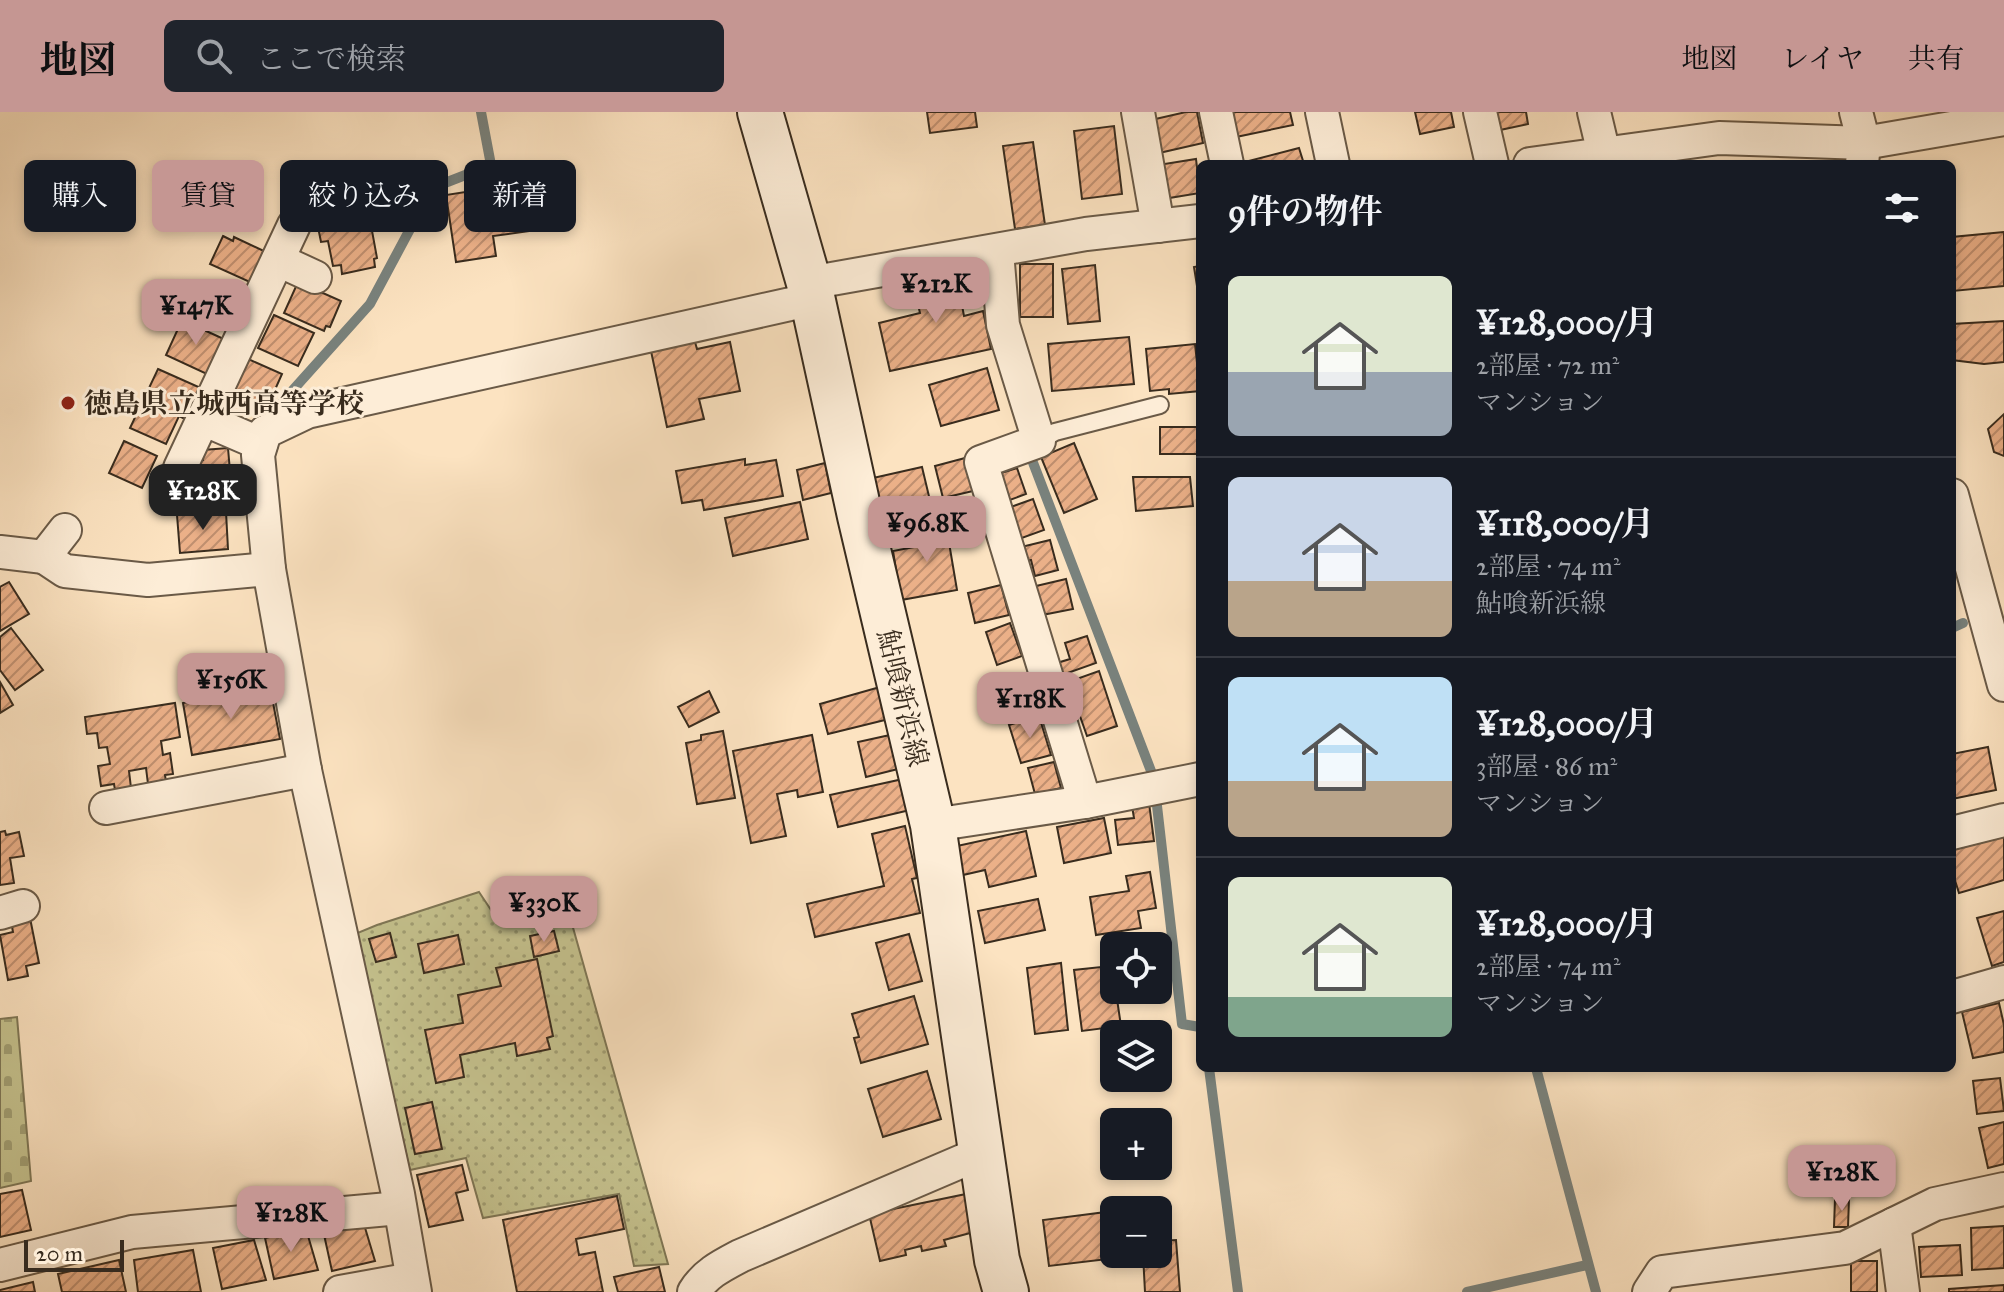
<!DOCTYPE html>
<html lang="ja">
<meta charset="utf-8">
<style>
:root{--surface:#171b24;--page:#20242c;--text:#f1f3f6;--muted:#9ea1a6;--line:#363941;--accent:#c59692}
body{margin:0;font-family:"IM FELL Great Primer","Noto Serif JP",serif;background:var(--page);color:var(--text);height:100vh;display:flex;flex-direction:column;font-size:30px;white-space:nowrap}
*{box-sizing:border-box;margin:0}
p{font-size:26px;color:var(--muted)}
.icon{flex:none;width:44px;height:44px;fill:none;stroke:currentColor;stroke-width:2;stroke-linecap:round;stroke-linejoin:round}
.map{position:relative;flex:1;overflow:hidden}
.details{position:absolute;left:1196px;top:48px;width:760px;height:912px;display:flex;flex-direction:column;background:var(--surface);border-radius:12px;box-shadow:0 4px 12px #0003}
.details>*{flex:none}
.banner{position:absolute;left:24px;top:48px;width:760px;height:72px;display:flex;gap:16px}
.tools{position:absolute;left:1100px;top:820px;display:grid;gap:16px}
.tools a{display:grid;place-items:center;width:72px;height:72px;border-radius:12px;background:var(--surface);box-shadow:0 4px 12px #0003;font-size:40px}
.scale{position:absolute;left:24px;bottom:20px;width:100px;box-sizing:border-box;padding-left:8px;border:4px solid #392c1e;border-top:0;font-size:22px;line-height:28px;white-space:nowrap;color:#392c1e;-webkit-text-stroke:6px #fdedd7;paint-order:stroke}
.price{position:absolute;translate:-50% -68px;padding:0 18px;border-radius:16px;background:var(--accent);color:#111;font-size:26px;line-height:52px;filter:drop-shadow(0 2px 4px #0008)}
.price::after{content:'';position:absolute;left:50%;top:48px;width:24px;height:18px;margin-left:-12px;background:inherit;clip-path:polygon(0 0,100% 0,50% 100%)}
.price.current{background:#222;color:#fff}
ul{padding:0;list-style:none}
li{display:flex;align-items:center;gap:24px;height:200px;padding:0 32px}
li+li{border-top:2px solid var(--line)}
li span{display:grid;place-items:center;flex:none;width:224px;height:160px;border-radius:12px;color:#555}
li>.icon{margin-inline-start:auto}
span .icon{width:96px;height:96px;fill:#fffc;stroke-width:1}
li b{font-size:34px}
h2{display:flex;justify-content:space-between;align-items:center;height:96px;padding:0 32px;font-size:34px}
.pill{padding:0 28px;border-radius:12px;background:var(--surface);box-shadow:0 4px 12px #0003;font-size:28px;line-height:72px}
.pill.current{background:var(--accent);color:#111}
header{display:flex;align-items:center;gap:48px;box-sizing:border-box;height:112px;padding:0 40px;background:var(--accent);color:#111}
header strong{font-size:38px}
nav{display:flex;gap:44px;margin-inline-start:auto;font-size:28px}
.search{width:560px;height:72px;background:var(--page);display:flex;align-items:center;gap:20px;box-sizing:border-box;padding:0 28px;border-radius:12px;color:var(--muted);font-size:30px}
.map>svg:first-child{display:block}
.grass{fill:url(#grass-dots);stroke:#7f7756;stroke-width:2}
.cemetery{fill:url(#cemetery-stones);stroke:#7f7756;stroke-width:2}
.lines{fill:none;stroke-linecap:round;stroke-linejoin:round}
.stream{stroke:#79827d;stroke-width:10}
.building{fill:url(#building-hatch);stroke:#392c1e;stroke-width:2}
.lane-casing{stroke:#6a5a47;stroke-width:20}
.street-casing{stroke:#6a5a47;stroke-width:36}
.secondary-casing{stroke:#392c1e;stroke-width:48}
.lane{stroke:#fdedd7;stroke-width:16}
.street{stroke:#fdedd7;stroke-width:32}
.secondary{stroke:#fdedd7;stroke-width:44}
.poi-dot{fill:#8f2418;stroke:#fdedd7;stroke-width:3}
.labels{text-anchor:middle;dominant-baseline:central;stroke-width:6;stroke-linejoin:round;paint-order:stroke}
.poi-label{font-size:28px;font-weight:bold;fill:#392c1e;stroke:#fdedd7;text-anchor:start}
.street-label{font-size:28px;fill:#392c1e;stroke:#fdedd7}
</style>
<header>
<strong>地図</strong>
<div class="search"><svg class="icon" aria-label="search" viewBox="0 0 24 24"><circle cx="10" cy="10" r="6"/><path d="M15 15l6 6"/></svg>ここで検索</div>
<nav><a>地図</a><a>レイヤ</a><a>共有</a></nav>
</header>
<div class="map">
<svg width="2004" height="1180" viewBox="0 0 2004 1180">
<defs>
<pattern id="grass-dots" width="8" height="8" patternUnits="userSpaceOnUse" patternTransform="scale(2)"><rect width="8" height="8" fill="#c5c28e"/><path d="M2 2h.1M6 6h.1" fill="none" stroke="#a19e73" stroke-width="1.8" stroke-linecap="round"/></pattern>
<pattern id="cemetery-stones" width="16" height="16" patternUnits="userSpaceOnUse" patternTransform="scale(2)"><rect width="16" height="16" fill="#c5c28e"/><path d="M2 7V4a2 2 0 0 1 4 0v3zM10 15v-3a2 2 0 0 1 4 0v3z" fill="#a19e73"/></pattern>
<pattern id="building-hatch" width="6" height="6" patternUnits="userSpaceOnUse" patternTransform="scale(2)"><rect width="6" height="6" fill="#ebb088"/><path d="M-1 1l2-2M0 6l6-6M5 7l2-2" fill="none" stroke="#bf8f6f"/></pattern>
</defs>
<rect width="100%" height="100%" fill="#fce3c1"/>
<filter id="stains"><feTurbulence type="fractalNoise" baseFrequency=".0025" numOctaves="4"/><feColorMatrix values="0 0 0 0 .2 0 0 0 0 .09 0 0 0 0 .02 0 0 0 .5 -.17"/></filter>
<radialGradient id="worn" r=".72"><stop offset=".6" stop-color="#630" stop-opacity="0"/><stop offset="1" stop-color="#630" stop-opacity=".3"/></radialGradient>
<polygon class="grass" points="479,780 499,810 568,798 668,1152 634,1154 619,1082 483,1106 466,1046 410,1058 355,822 377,813"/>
<polygon class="cemetery" points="17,905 31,1069 0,1076 0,907"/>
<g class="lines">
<g class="stream">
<polyline points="283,289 370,192 432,76 491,53 481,0"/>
<polyline points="1032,348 1151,659"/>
<polyline points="1952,516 1963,511"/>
<polyline points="1156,685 1182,912 1200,915"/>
<polyline points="1209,956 1238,1180"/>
<polyline points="1536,956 1596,1180"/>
<polyline points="1467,1180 1587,1153"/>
</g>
</g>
<g class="building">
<polygon points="927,0 975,0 977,15 930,21"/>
<polygon points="1186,0 1197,0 1203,31 1159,41 1151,8"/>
<polygon points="1231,0 1290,0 1293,13 1236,25"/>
<polygon points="1415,0 1451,0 1454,15 1420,22"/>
<polygon points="1496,0 1526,0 1528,12 1500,18"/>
<polygon points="1114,14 1122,82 1082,87 1074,19"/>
<polygon points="1033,30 1045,113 1015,117 1003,34"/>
<polygon points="1299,36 1304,52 1241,51"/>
<polygon points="1196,47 1200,81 1163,87 1158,53"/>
<polygon points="523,71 530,119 493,124 496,144 456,150 446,83"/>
<polygon points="368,97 377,146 374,147 375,155 342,162 341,153 333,154 328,129 321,130 317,110 326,109 325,105"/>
<polygon points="2004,120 2004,174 1953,179 1952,125"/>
<polygon points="223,124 233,129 234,125 266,140 252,171 210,152"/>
<rect x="1020" y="152" width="33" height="53"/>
<polygon points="1095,153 1100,209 1068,212 1062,157"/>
<polygon points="1200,154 1200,193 1194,155"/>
<polygon points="967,159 974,186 961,188 964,204 983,199 991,237 890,259 879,211 920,201 913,171"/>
<polygon points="298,170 341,189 330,215 326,214 324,219 284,201"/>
<polygon points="274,203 314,221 298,254 258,236"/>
<polygon points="182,208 226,228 209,263 166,243"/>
<polygon points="2004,209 2004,250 1984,252 1952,248 1952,212"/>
<polygon points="1129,225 1134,272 1052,279 1048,232"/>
<polygon points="695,230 697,237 730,230 740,279 699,287 704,307 667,315 651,239"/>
<polygon points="1195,232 1200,279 1169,282 1169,277 1150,279 1146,237"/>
<polygon points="248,247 282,262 266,298 232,282"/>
<polygon points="987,256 999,298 941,314 929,273"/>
<polygon points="158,257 203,277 189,309 179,304 166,332 130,316"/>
<polygon points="2004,302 2004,344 1994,340 1988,317"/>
<rect x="1160" y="315" width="40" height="27"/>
<polygon points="124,329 157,344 142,376 109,361"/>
<polygon points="1074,331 1097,387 1064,401 1041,345"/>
<polygon points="228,336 232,383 207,385 207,390 199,390 196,348 203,348 203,338"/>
<polygon points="965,346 973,379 943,386 935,354"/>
<polygon points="745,347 745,353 776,348 783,384 704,398 702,388 682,391 676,359"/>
<polygon points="825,351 831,381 803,388 797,358"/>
<polygon points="922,355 932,397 882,408 873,366"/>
<polygon points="1017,356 1026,382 1007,389 998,362"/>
<polygon points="1133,365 1190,365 1193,394 1136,399"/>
<polygon points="1033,387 1044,418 1019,427 1008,396"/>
<polygon points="800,390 808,427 733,444 725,406"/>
<polygon points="226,400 228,437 180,441 177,403"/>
<polygon points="945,407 957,478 901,488 893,439 925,433 921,412"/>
<polygon points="1050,428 1058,458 1035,464 1031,448 1021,450 1017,436"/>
<polygon points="1066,467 1073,497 1042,503 1036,474"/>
<polygon points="9,470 29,502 0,519 0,475"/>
<polygon points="1001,473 1009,503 975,511 968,481"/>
<polygon points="1010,511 1022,544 997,553 986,520"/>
<polygon points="11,516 43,558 15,578 0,558 0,525"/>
<polygon points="1087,524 1096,551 1062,563 1057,551 1070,547 1065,531"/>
<polygon points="1099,559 1117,614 1087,624 1068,570"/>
<polygon points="1018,567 1021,577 1031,574 1035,588 1006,596 1000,572"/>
<polygon points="0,570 13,593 0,601"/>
<polygon points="270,575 280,627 192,643 183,591"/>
<polygon points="880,575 889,607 828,622 820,592"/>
<polygon points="709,579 719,600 689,615 678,595"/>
<polygon points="175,591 180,625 161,629 163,643 170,641 173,662 165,663 166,670 148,672 146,656 129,659 131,676 115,678 114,672 101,674 98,654 110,652 107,635 99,636 97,621 87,622 85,605"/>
<polygon points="1039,604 1051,643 1021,651 1009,613"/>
<polygon points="723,619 735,686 697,692 686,631 701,628 701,623"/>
<polygon points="812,623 823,680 798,685 797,678 777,682 786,724 751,731 733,639"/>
<polygon points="890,623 898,657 866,665 858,630"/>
<polygon points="1988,635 1996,678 1952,687 1952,642"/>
<polygon points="1054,650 1061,676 1035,682 1028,656"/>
<polygon points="903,667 910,698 838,715 830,683"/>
<polygon points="1149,691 1154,729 1118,733 1115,708 1134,706 1132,694"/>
<polygon points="1104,706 1111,741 1064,751 1057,715"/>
<polygon points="905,714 917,766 912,767 920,801 815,825 807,792 884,774 872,722"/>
<polygon points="5,719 6,723 19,720 24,744 10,746 14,771 0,773 0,720"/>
<polygon points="1026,719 1036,764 989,775 985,758 963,763 957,734"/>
<polygon points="2004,721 2004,768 1959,781 1952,759 1952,736"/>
<polygon points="1150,760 1156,796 1138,799 1141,816 1096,823 1090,785 1129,779 1126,764"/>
<polygon points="1038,787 1045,818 985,831 978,799"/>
<polygon points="2004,799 2004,850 1992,854 1977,806"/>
<polygon points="30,806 39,851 26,854 28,864 8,868 0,823 13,820 11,809"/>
<polygon points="554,819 559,839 534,845 530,824"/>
<polygon points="390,821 396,845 376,850 369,827"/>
<polygon points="909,822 922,869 889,878 876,831"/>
<polygon points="458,823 464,852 424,861 418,832"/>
<polygon points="1159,831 1166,861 1158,863 1158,834 1146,834"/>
<polygon points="537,847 553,924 547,926 550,937 517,944 515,931 460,943 464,965 436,971 425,918 463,911 458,883 501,874 496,856"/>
<polygon points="1061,851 1068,918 1035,922 1027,856"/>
<polygon points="1101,855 1105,888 1117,887 1121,914 1082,919 1074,858"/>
<polygon points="1122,878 1143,878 1144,884 1124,888"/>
<polygon points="914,884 928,932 861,951 854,926 859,925 852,902"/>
<polygon points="1999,891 2004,913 2004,940 1973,946 1962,900"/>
<polygon points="927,959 941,1007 883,1025 868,977"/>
<polygon points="2000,966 2004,999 1977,1002 1973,969"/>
<polygon points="432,990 442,1037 415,1042 405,996"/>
<polygon points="2004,1010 2004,1052 1988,1056 1979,1016"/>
<polygon points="462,1053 468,1078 456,1081 463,1108 429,1115 417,1063"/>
<polygon points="22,1078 31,1118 0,1125 0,1082"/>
<polygon points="966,1082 974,1120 944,1128 946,1134 922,1139 921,1134 905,1138 906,1143 880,1149 869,1102"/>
<polygon points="617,1084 624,1117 576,1127 579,1143 595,1140 603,1180 517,1180 503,1108"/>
<polygon points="1835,1087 1849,1087 1848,1115 1834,1115"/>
<polygon points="1114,1099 1114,1142 1133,1144 1049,1154 1043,1108"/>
<polygon points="363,1109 375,1149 332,1159 323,1118"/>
<polygon points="2004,1114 2004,1156 1972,1158 1971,1116"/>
<polygon points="306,1117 318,1158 274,1167 265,1126"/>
<polygon points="254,1128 266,1168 222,1177 213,1136"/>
<polygon points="1176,1128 1180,1180 1145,1180 1143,1142 1158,1142 1158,1129"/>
<polygon points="1960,1133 1962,1163 1921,1165 1919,1135"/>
<polygon points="193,1138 201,1180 138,1180 134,1148"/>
<polygon points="119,1148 126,1180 62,1180 58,1162"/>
<rect x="1851" y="1149" width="26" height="31"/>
<polygon points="659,1155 665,1180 618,1180 614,1165"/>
<polygon points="33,1170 35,1180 0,1180 0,1178"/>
<polygon points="2004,1173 2004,1180 1949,1180 1949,1177"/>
</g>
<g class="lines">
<g class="lane-casing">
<polyline id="lane" points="1039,329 1055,320 1160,293"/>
</g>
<g class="street-casing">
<g id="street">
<polyline points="1138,0 1158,114"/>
<polyline points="1216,0 1227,52"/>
<polyline points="1322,0 1333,52"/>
<polyline points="1480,0 1492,52"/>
<polyline points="1594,0 1604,42"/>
<polyline points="1856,0 1864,31 1862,52"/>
<polyline points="1530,52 1719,26 1864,31 2004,7"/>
<polyline points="997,139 1003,213 1039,329 981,350 1085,690"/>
<polyline points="278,148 315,165"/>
<polyline points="809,171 1086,122 1200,109"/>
<polyline points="203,307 261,332"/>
<polyline points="180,356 294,113"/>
<polyline points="1952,383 2004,573"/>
<polyline points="0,440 44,445 65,418"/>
<polyline points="44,445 65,459 148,468 269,457"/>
<polyline points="106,696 305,658"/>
<polyline points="933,713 1085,690 1200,667"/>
<polyline points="1952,721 2004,708"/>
<polyline points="0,801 23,794"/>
<polyline points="1952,885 2004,870"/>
<polyline points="1894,1112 1903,1180"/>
<polyline points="0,1153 132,1120 400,1096"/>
<polyline points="340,1180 412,1167"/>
<polyline points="415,1180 398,1082 305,658 269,457 258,343 265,320 307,300 813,187"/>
<path d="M694 1180C705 1162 721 1154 740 1144L981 1041"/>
<polyline points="1649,1180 1662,1160 1845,1136 1935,1092 2004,1077"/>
</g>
</g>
<g class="secondary-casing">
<polyline id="secondary" points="760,0 809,171 860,404 933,713 997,1148 1006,1180"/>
</g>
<use href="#lane" class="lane"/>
<use href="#street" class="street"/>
<use href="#secondary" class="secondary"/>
</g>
<circle class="poi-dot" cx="68" cy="291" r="8"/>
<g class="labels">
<g class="poi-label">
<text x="84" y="291">徳島県立城西高等学校</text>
</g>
<g class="street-label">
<text transform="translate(903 586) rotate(77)">鮎喰新浜線</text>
</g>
</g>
<rect width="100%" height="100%" filter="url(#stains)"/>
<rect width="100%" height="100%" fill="url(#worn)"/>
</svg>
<div class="tools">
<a><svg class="icon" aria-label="locate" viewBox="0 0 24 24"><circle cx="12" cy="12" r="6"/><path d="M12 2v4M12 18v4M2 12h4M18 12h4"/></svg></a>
<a><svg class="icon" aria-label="layers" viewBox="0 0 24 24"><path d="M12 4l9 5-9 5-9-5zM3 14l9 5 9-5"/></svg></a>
<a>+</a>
<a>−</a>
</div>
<div class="scale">20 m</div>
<b class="price" style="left:936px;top:213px">¥212K</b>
<b class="price" style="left:196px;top:235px">¥147K</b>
<b class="price current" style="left:203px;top:420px">¥128K</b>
<b class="price" style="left:927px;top:452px">¥96.8K</b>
<b class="price" style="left:231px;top:609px">¥156K</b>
<b class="price" style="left:1030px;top:628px">¥118K</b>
<b class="price" style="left:544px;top:832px">¥330K</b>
<b class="price" style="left:1842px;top:1101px">¥128K</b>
<b class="price" style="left:291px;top:1142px">¥128K</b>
<div class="banner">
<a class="pill">購入</a>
<a class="pill current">賃貸</a>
<a class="pill">絞り込み</a>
<a class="pill">新着</a>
</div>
<section class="details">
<h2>9件の物件<svg class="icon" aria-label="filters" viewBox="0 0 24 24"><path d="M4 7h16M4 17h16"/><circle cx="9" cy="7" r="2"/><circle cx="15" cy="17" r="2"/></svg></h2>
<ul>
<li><span style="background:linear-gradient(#dfe7d0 60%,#9aa5b1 0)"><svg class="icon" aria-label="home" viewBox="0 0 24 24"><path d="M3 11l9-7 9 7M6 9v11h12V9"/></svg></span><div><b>¥128,000/月</b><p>2部屋 · 72 m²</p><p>マンション</p></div></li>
<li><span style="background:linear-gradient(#c9d6e8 65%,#b9a48a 0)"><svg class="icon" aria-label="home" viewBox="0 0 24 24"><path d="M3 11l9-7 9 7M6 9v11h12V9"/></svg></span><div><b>¥118,000/月</b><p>2部屋 · 74 m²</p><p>鮎喰新浜線</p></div></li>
<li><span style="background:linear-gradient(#bfe0f5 65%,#b9a48a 0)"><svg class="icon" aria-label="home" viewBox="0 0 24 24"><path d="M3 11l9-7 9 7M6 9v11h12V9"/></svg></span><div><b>¥128,000/月</b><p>3部屋 · 86 m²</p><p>マンション</p></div></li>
<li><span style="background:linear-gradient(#dfe7d0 75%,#7fa58c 0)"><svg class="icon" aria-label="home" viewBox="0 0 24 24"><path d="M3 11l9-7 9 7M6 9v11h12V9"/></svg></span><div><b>¥128,000/月</b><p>2部屋 · 74 m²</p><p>マンション</p></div></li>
</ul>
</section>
</div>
